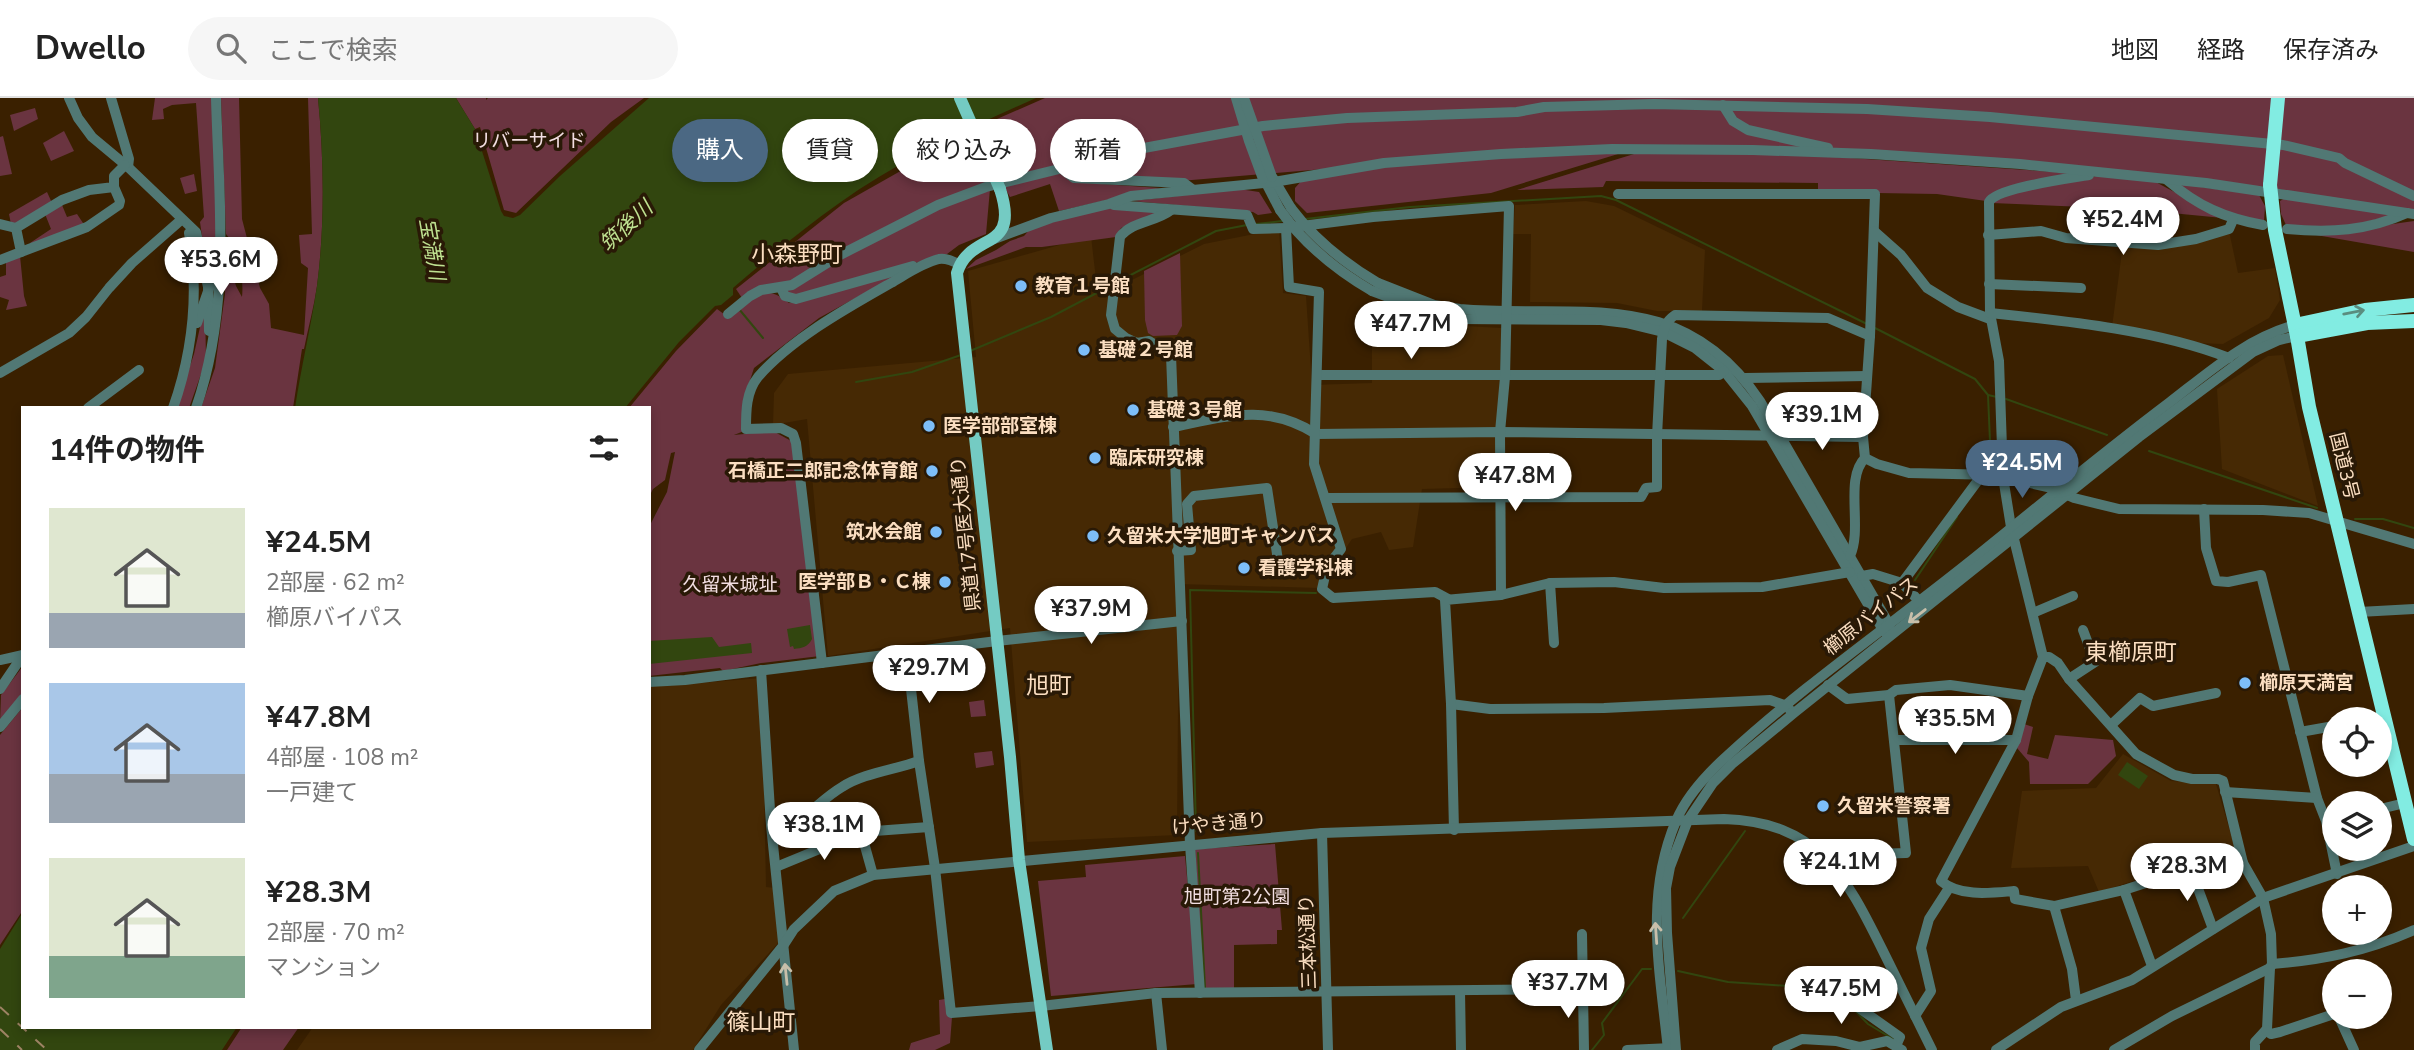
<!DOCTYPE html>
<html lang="ja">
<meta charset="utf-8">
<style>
:root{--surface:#fff;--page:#f6f6f6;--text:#222;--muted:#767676;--line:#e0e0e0;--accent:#4b6883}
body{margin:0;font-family:"Nunito Sans","Noto Sans JP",sans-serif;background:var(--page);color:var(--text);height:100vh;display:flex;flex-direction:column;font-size:26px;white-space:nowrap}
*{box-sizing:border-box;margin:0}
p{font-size:23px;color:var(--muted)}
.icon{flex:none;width:38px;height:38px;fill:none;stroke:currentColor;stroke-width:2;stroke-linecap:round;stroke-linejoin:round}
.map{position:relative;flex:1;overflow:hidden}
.panel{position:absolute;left:21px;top:308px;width:630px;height:623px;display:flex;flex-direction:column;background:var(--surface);border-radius:0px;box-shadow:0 4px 10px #0003}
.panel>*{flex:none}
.top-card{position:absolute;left:672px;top:21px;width:665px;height:63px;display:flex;gap:14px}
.buttons{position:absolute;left:2322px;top:609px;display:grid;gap:14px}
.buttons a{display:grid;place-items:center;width:70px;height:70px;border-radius:50%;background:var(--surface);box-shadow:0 4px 10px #0003;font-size:35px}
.price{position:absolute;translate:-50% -60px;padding:0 16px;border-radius:24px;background:#fff;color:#222;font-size:23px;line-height:46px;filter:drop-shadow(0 2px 4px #0008)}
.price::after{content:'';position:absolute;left:50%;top:42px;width:21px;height:16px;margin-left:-10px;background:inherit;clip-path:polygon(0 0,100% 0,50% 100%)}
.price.active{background:var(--accent);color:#fff}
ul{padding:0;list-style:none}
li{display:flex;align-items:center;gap:21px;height:175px;padding:0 28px}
li span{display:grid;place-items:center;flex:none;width:196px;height:140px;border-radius:0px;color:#555}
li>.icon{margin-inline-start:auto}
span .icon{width:84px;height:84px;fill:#fffc;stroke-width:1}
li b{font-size:30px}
h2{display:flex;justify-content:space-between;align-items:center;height:84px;padding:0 28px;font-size:30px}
.pill{padding:0 24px;border-radius:32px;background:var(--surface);box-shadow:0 4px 10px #0003;font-size:24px;line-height:63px}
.pill.active{background:var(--accent);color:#fff}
header{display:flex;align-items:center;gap:42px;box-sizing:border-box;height:98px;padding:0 35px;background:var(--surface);border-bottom:2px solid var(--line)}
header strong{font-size:33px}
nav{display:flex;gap:38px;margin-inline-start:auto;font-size:24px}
.search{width:490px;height:63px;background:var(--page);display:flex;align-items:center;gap:18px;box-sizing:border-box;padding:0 24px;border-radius:38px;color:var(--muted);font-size:26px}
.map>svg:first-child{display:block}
.built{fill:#462904}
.green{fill:#6a3440}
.water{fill:#32460f}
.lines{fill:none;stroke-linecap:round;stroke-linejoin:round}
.stream{stroke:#32460f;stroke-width:2}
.minor{stroke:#517874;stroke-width:10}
.major{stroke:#74cbc3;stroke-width:12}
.highway{stroke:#82ece2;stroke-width:14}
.rail{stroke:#9e8364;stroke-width:2;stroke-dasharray:12 12;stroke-linecap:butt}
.minor-bridge{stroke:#517874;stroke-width:10}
.major-bridge{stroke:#74cbc3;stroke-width:12}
.highway-bridge{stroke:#82ece2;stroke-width:14}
.oneway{stroke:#5a8d7f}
.oneway2{stroke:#c8bfaa}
.poi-dot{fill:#7dbef9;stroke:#291906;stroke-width:2.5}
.labels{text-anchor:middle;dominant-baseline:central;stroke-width:7;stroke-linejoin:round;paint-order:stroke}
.park-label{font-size:19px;fill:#f2dee1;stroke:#291906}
.poi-label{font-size:19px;font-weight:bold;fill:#fbdec1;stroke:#291906;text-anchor:start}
.street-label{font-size:19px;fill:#fbdec1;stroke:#291906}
.water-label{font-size:21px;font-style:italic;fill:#bfe291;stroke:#291906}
.quarter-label{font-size:23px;fill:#fbdec1;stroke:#291906}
</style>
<header>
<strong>Dwello</strong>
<div class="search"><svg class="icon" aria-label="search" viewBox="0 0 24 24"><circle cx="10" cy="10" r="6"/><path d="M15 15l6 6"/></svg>ここで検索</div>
<nav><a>地図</a><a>経路</a><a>保存済み</a></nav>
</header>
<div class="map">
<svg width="2414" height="952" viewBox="0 0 2414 952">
<rect width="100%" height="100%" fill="#3a2000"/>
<g class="built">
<polygon points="1586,103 1614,108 1705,152 1702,213 1657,213 1617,205 1530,204 1531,136 1513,136 1515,107"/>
<polygon points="1279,131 1283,195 1306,198 1312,287 1372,285 1372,223 1502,230 1495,389 1422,391 1413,449 1389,452 1381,434 1352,441 1319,490 1179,486 1177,737 1027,744 1010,530 828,558 807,321 773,327 774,295 788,276 976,259 968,173 1091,138 1098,199 1204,146"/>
<polygon points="2229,133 2238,175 2275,170 2280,202 2269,220 2223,246 2194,245 2112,229 2123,146 2157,148"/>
<polygon points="2283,257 2318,408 2222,371 2217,291 2268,258"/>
<polygon points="762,580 766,789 775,790 780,843 721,907 693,952 297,952 313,929 649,929 649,589"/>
<polygon points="2123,656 2171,683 2216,686 2235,750 2099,794 2088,768 2011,770 2022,693 2096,690"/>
</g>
<g class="green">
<polygon points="155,0 213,0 218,140 213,152 211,169 207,173 200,124 204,119 196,5 172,7 163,11 164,21 152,22"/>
<path d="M221 0H239L242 121 260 190 269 206 271 230 304 237 308 170 301 165 299 137 312 136 308 0H318C324 61 325 127 317 188 314 209 308 230 304 251H302L293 310H201L215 270 225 196V148L236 188 242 199C244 181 239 150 226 136Z"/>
<polygon points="456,0 486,0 486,2 488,0 644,0 611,24 516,115 504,112 480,29 475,31"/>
<polygon points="1045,0 2414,0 2414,114 2265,89 1853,52 1792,56 2085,76 1986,103 1937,96 1818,94 1818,85 1606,83 1603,89 1517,92 1634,56 1618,56 1491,95 1307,115 1295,103 1295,90 1303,81 1386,69 1499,59 1608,55 1491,57 1180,83 1076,78 1068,72 1005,82 981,28"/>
<polygon points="35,10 38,21 14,33 10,17"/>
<polygon points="64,33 74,53 51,63 43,45"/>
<polygon points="966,36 988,87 788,185 742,200 736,191 844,105"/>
<polygon points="3,38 12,76 0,78 0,39"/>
<polygon points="1059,74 1072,84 1160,90 1059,113 1050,86 1010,99 1004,88"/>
<polygon points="194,76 197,93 185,96 180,80"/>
<polygon points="2102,77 2150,81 2223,120 2130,111 1992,105 1999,96"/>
<polygon points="2180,86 2259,97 2265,108 2264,123 2230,118 2179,89"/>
<path d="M990 91 986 136 959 147 947 156 797 198 788 196 784 191C851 153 917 117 990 91Z"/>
<polygon points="1239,91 1259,94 1272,115 1258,117 1253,114 1132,103"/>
<polygon points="47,94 52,105 15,128 11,126 9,116"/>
<polygon points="2285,100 2394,117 2341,130 2286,127 2281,116 2280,103"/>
<polygon points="62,107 67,119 77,116 85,128 32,149 30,145 51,131 45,116"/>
<polygon points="1107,109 1160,114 1121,130 1116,139 1042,149 1026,149 966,171 976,162 996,152 1010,143 1024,138 1031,130"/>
<polygon points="2414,123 2414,154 2316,137"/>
<polygon points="1180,155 1182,228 1177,237 1153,238 1148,235 1145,222 1144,173"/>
<polygon points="20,158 24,198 27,208 6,212 9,202 0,199 0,179 6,177 6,163"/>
<path d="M901 175 819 220 754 270 743 304 744 333 734 337 773 333 793 344 820 558 761 565 723 573 720 570 649 578V429L667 394 675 354 671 355 665 382 653 391 649 399V310H629L676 253 717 211 728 219C751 201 762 183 789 205Z"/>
<polygon points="205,207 206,262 189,310 176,310 194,256"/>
<polygon points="23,568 23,596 0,624 1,597"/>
<polygon points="984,602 986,618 971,619 969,604"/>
<polygon points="23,609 23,812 0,847 0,637"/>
<polygon points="2024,626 2033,629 2027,656 2048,661 2055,637 2113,642 2116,658 2088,686 2030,686 2029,664 2017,650"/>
<polygon points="992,653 994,667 976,670 974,655"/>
<polygon points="1275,746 1282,832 1277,832 1277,846 1234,847 1234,892 1203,892 1195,751"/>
<polygon points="1185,758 1197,886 1051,898 1038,783 1086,779 1085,767"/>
<polygon points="945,901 946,914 952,919 950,945 935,952 909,952 911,945 940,936 939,902"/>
<polygon points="242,929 299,929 283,952 227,952"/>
</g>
<g class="water">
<path d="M318 0H456L475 31 501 113 504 118 513 120 520 117 560 78 649 0H1036C969 30 898 63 838 106 801 132 767 161 733 190V197L721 207 715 208 679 244 625 310H295C301 269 311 229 317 188 325 127 324 61 318 0Z"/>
<path d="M810 527 812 541C808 549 802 550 794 551L793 548 790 549 787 531Z"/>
<polygon points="712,539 719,549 751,545 752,555 649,566 649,543"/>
<polygon points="2127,664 2148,678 2139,691 2118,677"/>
<polygon points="23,814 23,929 237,929 222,952 0,952 0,851"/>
</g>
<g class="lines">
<g class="stream">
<polyline points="1305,121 1410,109 1601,98 1616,102 1867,226"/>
<polyline points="1256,126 1282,123"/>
<polyline points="1119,183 1216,133 1247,127"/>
<polyline points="739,211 763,240"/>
<polyline points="1875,230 1975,281 1988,297 1997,299"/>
<polyline points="970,253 1051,219 1110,188"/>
<polyline points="856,284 912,274 961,257"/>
<polyline points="2006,301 2107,337"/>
<polyline points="2149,353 2317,410"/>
<polyline points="1987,373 1991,367 1988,297"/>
<polyline points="2355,421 2383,421 2414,430"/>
<polyline points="1915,482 1957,419"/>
<polyline points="1196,733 1190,492 1316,495"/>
<polyline points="1198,755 1205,890"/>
<polyline points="1683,820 1745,733"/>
<polyline points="1678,873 1728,884 1817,890 1843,900 1868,926 1893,941"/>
<polyline points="1592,952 1604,937 1602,925 1642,871 1651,871"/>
</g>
<g class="minor">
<polyline points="69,0 78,20 92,39 128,69 196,134 208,189 209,233"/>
<polyline points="111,0 129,61 128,69"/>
<polyline points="1723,7 1733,23 1748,32 1828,50"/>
<polyline points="1062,71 1074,80 1184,85 1192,91"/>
<path d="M2089 77C2071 80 1996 90 1989 104L1990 215 1999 263 2003 379 2011 429 2043 559 2028 598 2016 642 1941 783C1959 799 1991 795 2014 793L2015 801 2054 808 2124 792 2213 763 2226 767 2243 765"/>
<polyline points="1273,80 1291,110"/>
<polyline points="1264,81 1280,112"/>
<path d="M2167 82C2198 108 2224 120 2263 127"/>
<polyline points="1618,96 1875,96 1870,238 1863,339 1865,360 1877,366 1909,375 1996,377 2051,390 2074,400 2119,411 2263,412 2309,415 2414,446"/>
<polyline points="1114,107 1247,117 1253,131 1286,130"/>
<path d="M1171 112C1156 124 1132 123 1120 139L1111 217 1115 231 1126 240 1137 245 1149 243 1171 257 1190 746 1200 895"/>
<polyline points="0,126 16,130"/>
<path d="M2287 131C2330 135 2367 133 2407 115"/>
<polyline points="1874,133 1901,157 1927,190 1958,209 1990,221"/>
<polyline points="1988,137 2041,133 2066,140 2158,147 2196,141 2229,131 2233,122"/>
<polyline points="994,141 1051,120 1109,106 1131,98 1274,84 1384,65 1501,56 1612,51 1753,52 1871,56 2020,66 2206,85 2414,116"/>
<polyline points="21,154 87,129 119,107 120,103 114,89"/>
<polyline points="0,162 21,154 16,130 62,102 89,92 114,89 114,78 125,67"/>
<path d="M1378 185 1434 207 1460 211C1578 221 1681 186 1760 303L1889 526 1890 532"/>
<polyline points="1989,186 2081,190"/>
<polyline points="781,190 785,198 796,201 913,168"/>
<polyline points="1372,193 1431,215 1459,221 1601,222 1626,225 1663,234 1695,250 1724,273 1752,308 1883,532 1887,536"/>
<path d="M1990 215C2066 223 2158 232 2229 260"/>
<polyline points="728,216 750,198 761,192 792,187 840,157 895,129 938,107 986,89 1144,50 1263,28 1347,20 1517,14 1544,9 1654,6 1867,11 1990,19 2283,47 2339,60 2345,65 2414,98"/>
<polyline points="197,225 213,179 216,155"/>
<polyline points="0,275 69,235 86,219 109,190 132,165 181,122"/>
<polyline points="1318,277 1719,277 1724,273"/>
<polyline points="1745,280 1867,278"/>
<polyline points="88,310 139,272"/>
<path d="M173 310C193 253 199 194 189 135"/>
<path d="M196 310C231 209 219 105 216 0"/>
<path d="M1173 329C1227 318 1267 305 1316 336L1500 334 1863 339"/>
<path d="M1327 400 1641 399 1646 390 1657 389V338L1662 241C1664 230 1665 224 1675 217L1828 220 1870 238"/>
<polyline points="2204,411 2206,450 2216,483 2228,484 2261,477 2317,700 2326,723 2337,776"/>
<polyline points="1177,453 1191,452 1187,406 1194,398 1267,390 1279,469"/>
<path d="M1850 458C1863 430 1844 381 1865 360"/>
<polyline points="1862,478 1873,476 1902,485"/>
<polyline points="1550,485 1554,545"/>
<polyline points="1448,501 1435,494 1333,500 1322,491 1327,469 1341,451 1314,366 1319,194 1289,189 1286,130 1373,119 1509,108 1505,279 1500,334 1501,497"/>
<polyline points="1919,503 1902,485 1982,377"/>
<polyline points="2359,514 2414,511"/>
<polyline points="2033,515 2073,498"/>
<polyline points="907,555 919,663 935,770 951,915 1041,908 1156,895 1582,891"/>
<polyline points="2043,559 2049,559 2058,565 2069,581 2136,656 2174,677 2192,681 2218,681 2223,683 2243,765 2263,800 2271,836 2272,866 2270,870 2267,931 2255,944 2255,952"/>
<polyline points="0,562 23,557"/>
<path d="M822 565 796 345 793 336 781 330 746 331C746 313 746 294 758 279 791 241 847 210 891 185 905 177 922 165 939 161 947 160 953 163 960 167"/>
<polyline points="761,572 771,727 794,952"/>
<polyline points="2069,581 2095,564 2083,532"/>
<polyline points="649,584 685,582 997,543 1182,523"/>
<polyline points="1828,587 1847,601 1889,597 1896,592 1950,587 2028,598"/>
<polyline points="0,591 23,557"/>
<polyline points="1451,606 1490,611 1604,610 1770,602 1787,608 1790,612"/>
<polyline points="2111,627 2140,600 2153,608 2216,595"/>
<polyline points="0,629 23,601"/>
<polyline points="2300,634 2334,628"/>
<polyline points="1894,642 2016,642"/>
<polyline points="2225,694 2317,700"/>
<polyline points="2380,711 2405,705"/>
<path d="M771 727C812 723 812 707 842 689 864 675 894 672 919 663"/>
<polyline points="1454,732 1451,606 1445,502 1501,497 1550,485 1614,484 1664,490 1762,489 1850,474"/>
<polyline points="861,734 873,777"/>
<polyline points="1322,735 1328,952"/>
<polyline points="1831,764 1843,757 1906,755 1889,597"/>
<polyline points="776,769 861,734 929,729"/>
<polyline points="2190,769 2213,831"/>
<polyline points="2124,792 2152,868"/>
<polyline points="2054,808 2072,871 2076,902"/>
<polyline points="1582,836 1584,952"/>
<path d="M2272 866C2323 862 2367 853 2414 832"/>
<polyline points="1460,893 1461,952"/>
<polyline points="1156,895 1162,952"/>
<polyline points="1849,898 1859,910 1900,939 1896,948"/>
<polyline points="1915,918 1931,893 1921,850 1929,821 1949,790"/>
<polyline points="2339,919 2354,952"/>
<polyline points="2266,932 2271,936 2280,934 2334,916"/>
<path d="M699 952 783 848 794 831 834 793 873 777 1322 735 1724 721C1817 724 1845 776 1882 851 1899 885 1915 918 1932 952"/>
<polyline points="1627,952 1672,950"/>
<path d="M1668 952C1660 873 1644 799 1676 723 1686 699 1709 674 1728 657 1803 588 1888 529 1968 465 2035 411 2101 356 2170 304 2209 274 2247 240 2295 227"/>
<polyline points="1676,952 1667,835 1666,790 1670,769 1688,722 1713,685 1732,666 1794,615 2139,339 2253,254 2279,242 2297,238"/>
<polyline points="1777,952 1802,941 1836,943 1860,949 1887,943 1902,952"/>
<polyline points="1996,952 2061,909 2132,882 2263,800 2414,748"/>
<polyline points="2114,952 2172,918 2270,870"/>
</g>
<path class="major" d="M1000 91C1021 156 970 132 957 175L1010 659 1019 762 1047 952"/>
<g class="highway">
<polyline points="2270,87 2275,132 2297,238 2309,309 2414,741"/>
<polyline points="2295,227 2365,212 2414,207"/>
<polyline points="2297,238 2367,225 2414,223"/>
</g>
<g class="rail">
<polyline points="0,909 47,952"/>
<polyline points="0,931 22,952"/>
</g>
<g class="minor-bridge">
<polyline points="1236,0 1249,43 1263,81"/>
<polyline points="1244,0 1272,79"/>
<path d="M1291 110C1315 142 1344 165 1378 185"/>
<path d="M1280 112C1304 146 1336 172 1372 193"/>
</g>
<polyline class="major-bridge" points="960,0 1000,91"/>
<polyline class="highway-bridge" points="2270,87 2278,0"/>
</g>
<defs><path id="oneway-shaft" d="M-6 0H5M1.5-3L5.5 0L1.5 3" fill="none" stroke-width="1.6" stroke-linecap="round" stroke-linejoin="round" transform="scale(1.75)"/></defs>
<use class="oneway" href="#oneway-shaft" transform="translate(2354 214) rotate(-11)"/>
<g class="oneway2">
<use href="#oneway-shaft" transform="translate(1917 518) rotate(142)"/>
<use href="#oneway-shaft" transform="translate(1656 835) rotate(-94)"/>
<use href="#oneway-shaft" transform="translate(786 876) rotate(-96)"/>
</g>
<g class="poi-dot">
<circle cx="1021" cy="188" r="7"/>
<circle cx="1084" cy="252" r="7"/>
<circle cx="1133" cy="312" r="7"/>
<circle cx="929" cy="328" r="7"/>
<circle cx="1095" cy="360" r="7"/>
<circle cx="932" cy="373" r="7"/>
<circle cx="936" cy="434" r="7"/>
<circle cx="1093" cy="438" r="7"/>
<circle cx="1244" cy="470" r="7"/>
<circle cx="945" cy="484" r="7"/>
<circle cx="2245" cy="585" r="7"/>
<circle cx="1823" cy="708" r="7"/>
</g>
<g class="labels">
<g class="park-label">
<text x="529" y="43">リバーサイド</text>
<text x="730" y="487">久留米城址</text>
<text x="1237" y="799">旭町第2公園</text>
</g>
<g class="poi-label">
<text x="1035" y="188">教育１号館</text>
<text x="1098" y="252">基礎２号館</text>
<text x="1147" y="312">基礎３号館</text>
<text x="943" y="328">医学部部室棟</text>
<text x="1109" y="360">臨床研究棟</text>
<text x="918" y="373" text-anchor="end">石橋正二郎記念体育館</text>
<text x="922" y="434" text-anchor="end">筑水会館</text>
<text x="1107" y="438">久留米大学旭町キャンパス</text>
<text x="1258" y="470">看護学科棟</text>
<text x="931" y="484" text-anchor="end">医学部Ｂ・Ｃ棟</text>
<text x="2259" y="585">櫛原天満宮</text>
<text x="1837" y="708">久留米警察署</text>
</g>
<g class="street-label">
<text transform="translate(2344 368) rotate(76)">国道3号</text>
<text transform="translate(966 436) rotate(-96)">県道17号医大通り</text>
<text transform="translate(1871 518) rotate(-38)">櫛原バイパス</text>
<text transform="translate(1219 726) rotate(-5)">けやき通り</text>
<text transform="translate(1308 844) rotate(-92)">三本松通り</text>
</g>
<g class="water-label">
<text transform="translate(626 128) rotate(-43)">筑後川</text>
<text transform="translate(432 151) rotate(80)">宝満川</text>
</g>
<g class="quarter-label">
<text x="797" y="156">小森野町</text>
<text x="2131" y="554">東櫛原町</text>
<text x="1049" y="587">旭町</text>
<text x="761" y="924">篠山町</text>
</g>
</g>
</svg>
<div class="buttons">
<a><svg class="icon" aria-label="locate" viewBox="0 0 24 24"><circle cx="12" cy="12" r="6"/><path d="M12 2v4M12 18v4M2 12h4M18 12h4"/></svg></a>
<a><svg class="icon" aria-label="layers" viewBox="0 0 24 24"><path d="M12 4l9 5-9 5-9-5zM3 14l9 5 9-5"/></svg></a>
<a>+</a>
<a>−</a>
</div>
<b class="price" style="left:2123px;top:159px">¥52.4M</b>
<b class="price" style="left:221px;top:199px">¥53.6M</b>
<b class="price" style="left:1411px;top:263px">¥47.7M</b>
<b class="price" style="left:1822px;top:354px">¥39.1M</b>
<b class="price active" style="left:2022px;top:402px">¥24.5M</b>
<b class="price" style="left:1515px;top:415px">¥47.8M</b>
<b class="price" style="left:1091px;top:548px">¥37.9M</b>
<b class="price" style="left:929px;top:607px">¥29.7M</b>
<b class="price" style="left:1955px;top:658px">¥35.5M</b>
<b class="price" style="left:824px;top:764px">¥38.1M</b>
<b class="price" style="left:1840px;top:801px">¥24.1M</b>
<b class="price" style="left:2187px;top:805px">¥28.3M</b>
<b class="price" style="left:1568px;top:922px">¥37.7M</b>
<b class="price" style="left:1841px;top:928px">¥47.5M</b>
<div class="top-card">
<a class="pill active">購入</a>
<a class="pill">賃貸</a>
<a class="pill">絞り込み</a>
<a class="pill">新着</a>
</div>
<section class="panel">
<h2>14件の物件<svg class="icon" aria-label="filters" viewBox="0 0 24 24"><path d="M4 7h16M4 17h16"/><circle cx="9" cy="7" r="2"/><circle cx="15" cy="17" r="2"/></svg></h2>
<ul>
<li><span style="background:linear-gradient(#dfe7d0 75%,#9aa5b1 0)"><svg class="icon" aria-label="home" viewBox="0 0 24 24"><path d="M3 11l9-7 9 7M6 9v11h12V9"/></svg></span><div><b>¥24.5M</b><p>2部屋 · 62 m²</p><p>櫛原バイパス</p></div></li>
<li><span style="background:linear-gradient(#a9c7e8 65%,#9aa5b1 0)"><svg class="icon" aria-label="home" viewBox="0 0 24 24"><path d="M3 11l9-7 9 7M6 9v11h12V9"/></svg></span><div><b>¥47.8M</b><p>4部屋 · 108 m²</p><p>一戸建て</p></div></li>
<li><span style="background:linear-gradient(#dfe7d0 70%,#7fa58c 0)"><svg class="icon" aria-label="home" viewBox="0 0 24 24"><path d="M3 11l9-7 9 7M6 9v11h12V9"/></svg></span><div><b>¥28.3M</b><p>2部屋 · 70 m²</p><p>マンション</p></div></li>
</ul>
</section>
</div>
